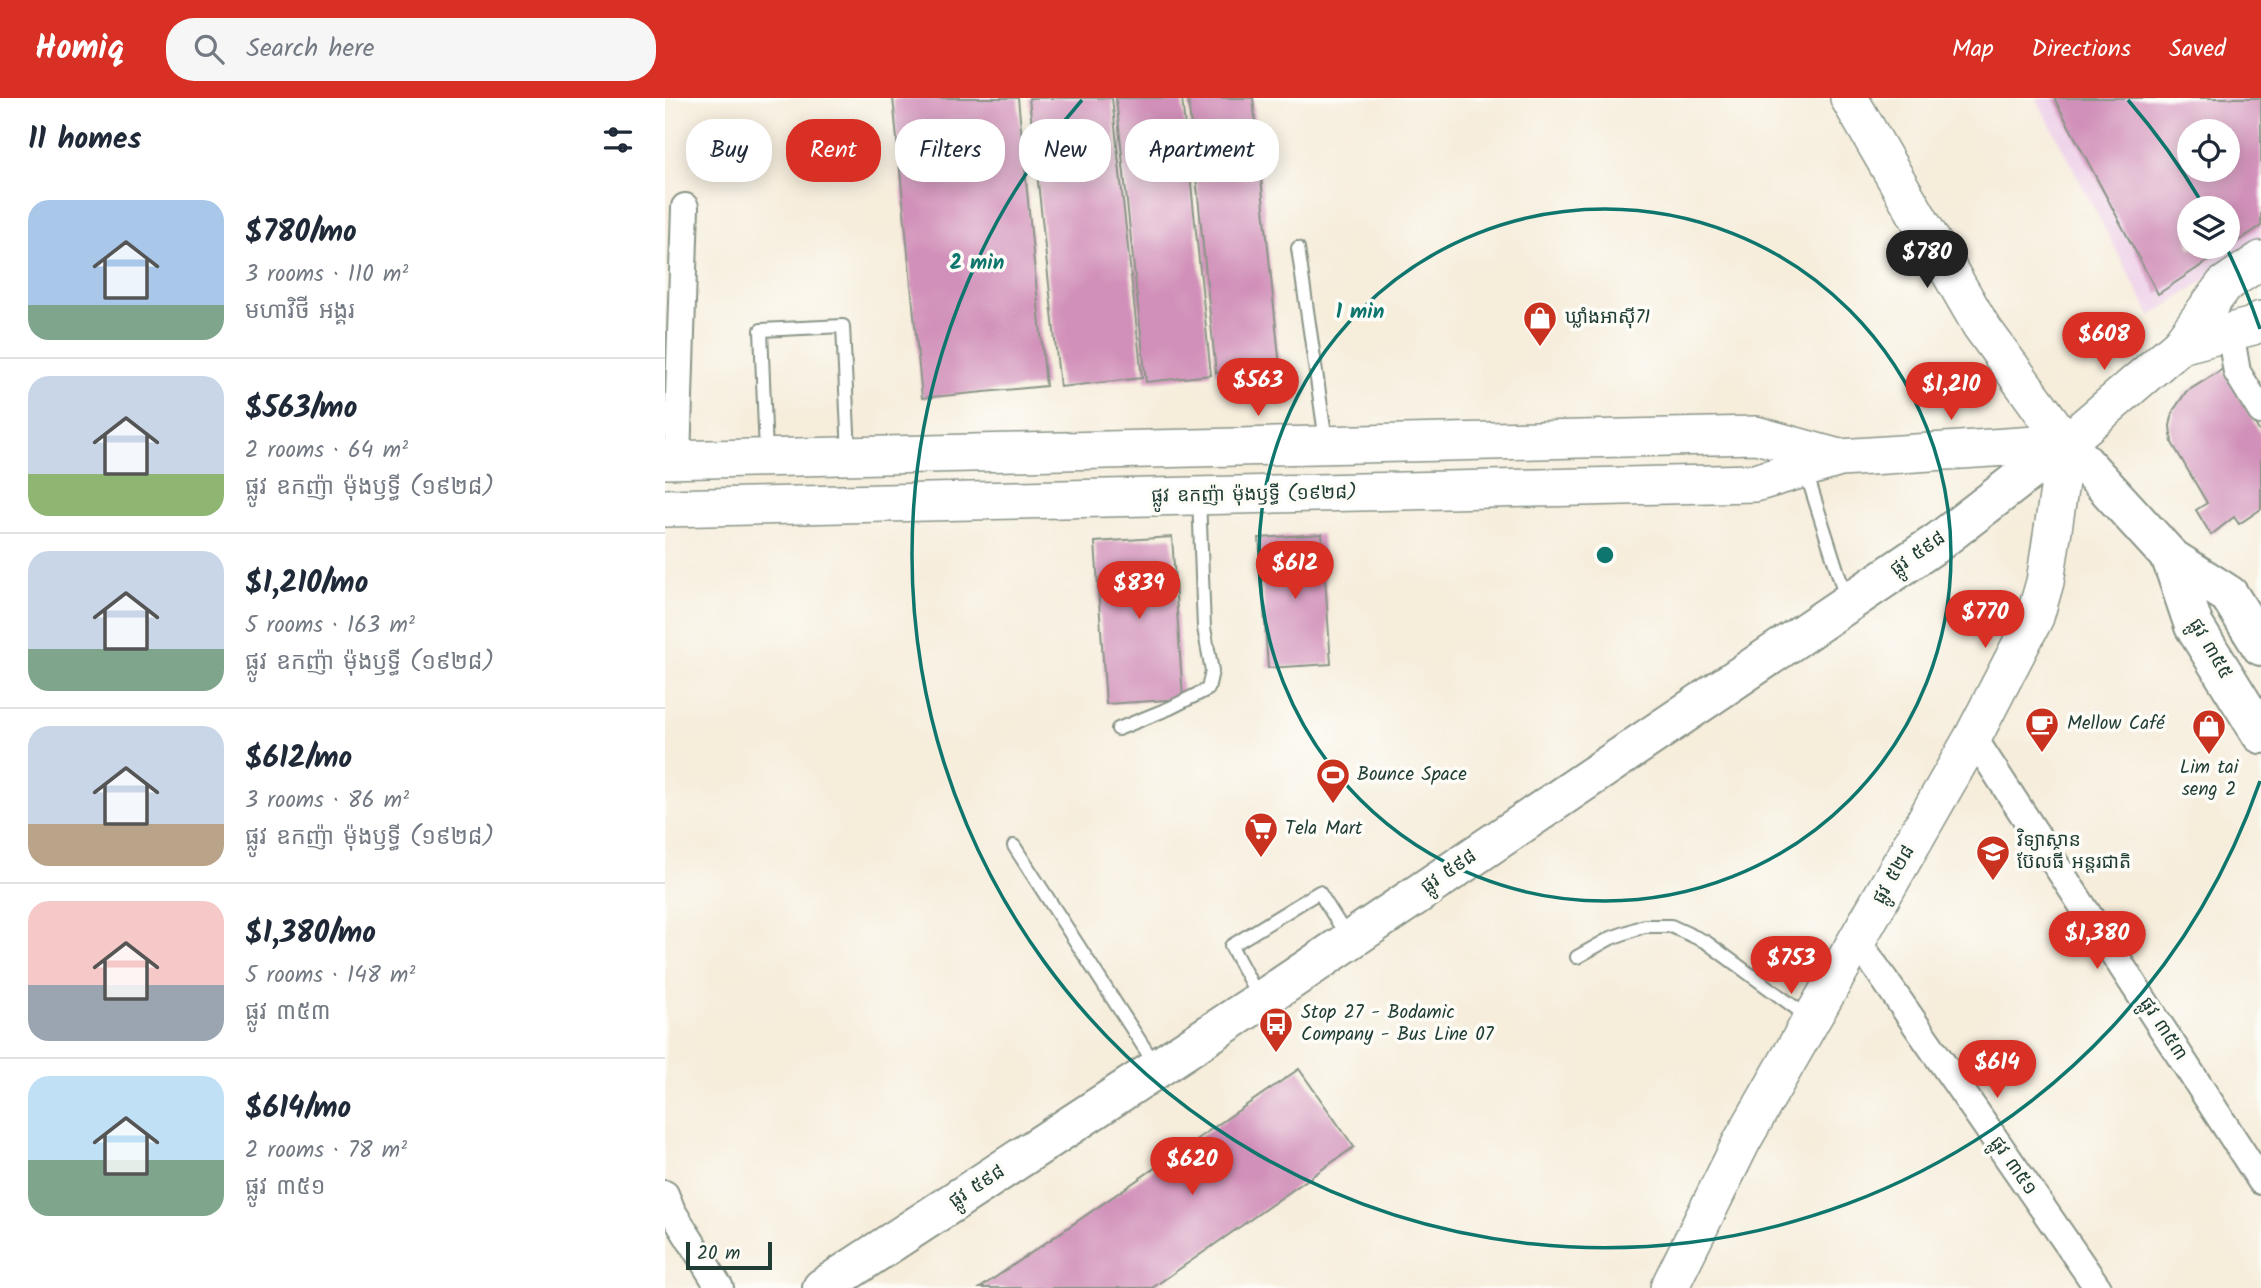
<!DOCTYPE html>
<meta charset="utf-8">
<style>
:root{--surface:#fff;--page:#f6f6f7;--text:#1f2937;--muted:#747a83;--line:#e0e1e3;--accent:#d93025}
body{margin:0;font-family:Kalam,"Noto Sans Khmer",sans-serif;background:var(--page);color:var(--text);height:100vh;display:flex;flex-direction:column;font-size:26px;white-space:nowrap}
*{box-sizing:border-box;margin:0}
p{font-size:23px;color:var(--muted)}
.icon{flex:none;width:38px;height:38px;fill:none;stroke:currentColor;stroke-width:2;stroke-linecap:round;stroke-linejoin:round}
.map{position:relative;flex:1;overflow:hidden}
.side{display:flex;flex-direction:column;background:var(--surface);width:665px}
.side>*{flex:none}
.banner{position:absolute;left:21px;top:21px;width:665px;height:63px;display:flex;gap:14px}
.controls{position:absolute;left:1512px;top:21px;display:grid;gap:14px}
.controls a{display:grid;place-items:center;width:63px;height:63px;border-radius:50%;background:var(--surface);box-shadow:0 4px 18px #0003;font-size:35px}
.scale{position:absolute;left:21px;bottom:18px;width:86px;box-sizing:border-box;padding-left:7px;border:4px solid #1f3d34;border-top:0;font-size:19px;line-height:24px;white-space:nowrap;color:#1f3d34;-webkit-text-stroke:5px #fdfcf7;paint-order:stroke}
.price{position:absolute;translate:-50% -60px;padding:0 16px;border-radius:24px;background:var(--accent);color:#fff;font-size:23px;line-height:46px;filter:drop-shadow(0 2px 4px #0008)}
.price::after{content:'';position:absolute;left:50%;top:42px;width:21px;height:16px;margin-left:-10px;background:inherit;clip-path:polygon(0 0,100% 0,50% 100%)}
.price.on{background:#222;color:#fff}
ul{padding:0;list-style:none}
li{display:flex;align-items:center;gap:21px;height:175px;padding:0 28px}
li+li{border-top:2px solid var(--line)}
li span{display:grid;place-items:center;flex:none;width:196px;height:140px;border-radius:21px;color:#555}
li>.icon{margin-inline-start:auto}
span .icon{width:84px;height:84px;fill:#fffc;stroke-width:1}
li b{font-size:30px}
h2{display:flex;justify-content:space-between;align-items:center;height:84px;padding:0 28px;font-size:30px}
.pill{padding:0 24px;border-radius:28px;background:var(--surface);box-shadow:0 4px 18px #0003;font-size:24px;line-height:63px}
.pill.on{background:var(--accent);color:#fff}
header{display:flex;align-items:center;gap:42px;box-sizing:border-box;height:98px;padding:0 35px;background:var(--accent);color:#fff}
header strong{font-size:33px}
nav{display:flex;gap:38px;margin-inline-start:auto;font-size:24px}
.search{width:490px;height:63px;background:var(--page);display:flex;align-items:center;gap:18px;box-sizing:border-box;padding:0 24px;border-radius:28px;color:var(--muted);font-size:26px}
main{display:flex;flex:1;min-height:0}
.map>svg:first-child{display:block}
.built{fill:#eed0e8;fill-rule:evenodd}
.building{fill:#d190b9;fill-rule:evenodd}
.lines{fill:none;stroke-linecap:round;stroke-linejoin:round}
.lane-casing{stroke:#8a9588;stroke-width:16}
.street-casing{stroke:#8a9588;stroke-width:30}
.secondary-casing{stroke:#8a9588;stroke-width:40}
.primary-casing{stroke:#8a9588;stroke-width:42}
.lane{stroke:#fff;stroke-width:12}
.street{stroke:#fff;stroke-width:26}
.secondary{stroke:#fff;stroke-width:37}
.primary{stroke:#fff;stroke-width:38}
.ring{fill:none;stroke:#0f766e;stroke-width:3.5}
.labels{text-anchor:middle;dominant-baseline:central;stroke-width:7;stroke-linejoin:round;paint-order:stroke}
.poi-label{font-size:19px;fill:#1f3d34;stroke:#fdfcf7;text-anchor:start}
.street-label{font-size:19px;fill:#1f3d34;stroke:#fdfcf7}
.centre{fill:#0f766e;stroke:#fdfcf7;stroke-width:3.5}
.ring-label{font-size:21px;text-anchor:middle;font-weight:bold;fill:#0f766e;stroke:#fdfcf7;stroke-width:7;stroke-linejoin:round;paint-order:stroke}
</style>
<header>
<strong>Homiq</strong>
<div class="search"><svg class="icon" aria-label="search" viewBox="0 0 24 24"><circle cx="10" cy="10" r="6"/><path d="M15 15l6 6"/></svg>Search here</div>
<nav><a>Map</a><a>Directions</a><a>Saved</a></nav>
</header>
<main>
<section class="side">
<h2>11 homes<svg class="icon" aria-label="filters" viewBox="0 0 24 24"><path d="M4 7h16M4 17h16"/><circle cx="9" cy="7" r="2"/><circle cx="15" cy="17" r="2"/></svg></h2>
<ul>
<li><span style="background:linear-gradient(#a9c7e8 75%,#7fa58c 0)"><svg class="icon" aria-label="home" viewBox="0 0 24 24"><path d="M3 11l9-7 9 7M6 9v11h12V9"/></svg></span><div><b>$780/mo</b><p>3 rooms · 110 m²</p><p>មហាវិថី អង្គរ</p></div></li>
<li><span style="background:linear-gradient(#c9d6e8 70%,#8fb573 0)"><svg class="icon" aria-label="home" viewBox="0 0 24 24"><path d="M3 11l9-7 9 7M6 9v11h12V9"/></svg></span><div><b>$563/mo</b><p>2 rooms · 64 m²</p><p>ផ្លូវ ឧកញ៉ា ម៉ុងឫទ្ធី (១៩២៨)</p></div></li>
<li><span style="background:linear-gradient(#c9d6e8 70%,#7fa58c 0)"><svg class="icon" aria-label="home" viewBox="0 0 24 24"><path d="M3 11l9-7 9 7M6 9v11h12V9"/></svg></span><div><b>$1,210/mo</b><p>5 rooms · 163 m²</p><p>ផ្លូវ ឧកញ៉ា ម៉ុងឫទ្ធី (១៩២៨)</p></div></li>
<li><span style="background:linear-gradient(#c9d6e8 70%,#b9a48a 0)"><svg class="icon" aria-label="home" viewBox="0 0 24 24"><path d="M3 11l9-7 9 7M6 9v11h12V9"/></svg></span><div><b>$612/mo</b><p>3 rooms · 86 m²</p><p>ផ្លូវ ឧកញ៉ា ម៉ុងឫទ្ធី (១៩២៨)</p></div></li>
<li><span style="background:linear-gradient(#f6c9c9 60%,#9aa5b1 0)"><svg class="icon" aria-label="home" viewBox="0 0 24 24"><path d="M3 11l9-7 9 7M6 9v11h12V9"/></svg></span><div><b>$1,380/mo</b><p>5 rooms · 148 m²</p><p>ផ្លូវ ៣៥៣</p></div></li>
<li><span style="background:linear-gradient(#bfe0f5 60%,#7fa58c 0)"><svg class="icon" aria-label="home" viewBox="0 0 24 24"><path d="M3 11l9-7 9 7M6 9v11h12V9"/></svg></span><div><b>$614/mo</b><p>2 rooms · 78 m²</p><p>ផ្លូវ ៣៥១</p></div></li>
</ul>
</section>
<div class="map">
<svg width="1596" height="1190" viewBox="0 0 1596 1190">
<rect width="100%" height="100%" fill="#fdfcf7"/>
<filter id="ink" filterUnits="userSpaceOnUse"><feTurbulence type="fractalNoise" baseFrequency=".0143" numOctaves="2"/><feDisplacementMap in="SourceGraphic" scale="14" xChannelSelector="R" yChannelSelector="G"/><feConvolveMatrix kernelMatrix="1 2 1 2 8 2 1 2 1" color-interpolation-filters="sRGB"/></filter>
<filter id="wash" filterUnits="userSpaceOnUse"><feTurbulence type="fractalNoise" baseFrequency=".00686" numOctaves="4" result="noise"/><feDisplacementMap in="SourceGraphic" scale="28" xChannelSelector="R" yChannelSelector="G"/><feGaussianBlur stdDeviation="1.57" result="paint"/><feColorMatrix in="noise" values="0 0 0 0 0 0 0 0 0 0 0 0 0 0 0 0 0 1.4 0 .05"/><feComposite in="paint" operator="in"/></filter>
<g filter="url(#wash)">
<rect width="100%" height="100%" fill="#f6eddb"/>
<path class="built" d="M1371 0H1596V144L1486 218ZM1524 33H1563V72H1524ZM1524 110H1563V149H1524Z"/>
<g id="blocks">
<g class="building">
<polygon points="228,0 353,0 381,288 257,300"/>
<polygon points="364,0 447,0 477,280 395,289"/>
<polygon points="451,0 517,0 546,277 481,284"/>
<polygon points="523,0 588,0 615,269 551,275"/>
<path d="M1389 0H1596V128L1493 196ZM1524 33H1563V72H1524ZM1524 110H1563V149H1524Z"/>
<polygon points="1558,271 1596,336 1596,411 1574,426 1569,419 1546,437 1531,412 1542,405 1507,345 1505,328 1508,313 1521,294"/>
<polygon points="657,436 666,566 603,570 594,440"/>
<polygon points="507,439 518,601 441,606 430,444"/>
<polygon points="634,971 689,1049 536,1156 487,1190 315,1190"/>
</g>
</g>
</g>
<g filter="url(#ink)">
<use href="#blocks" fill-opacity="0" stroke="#8a9588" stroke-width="2"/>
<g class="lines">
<g class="lane-casing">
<g id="lane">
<polyline points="633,150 661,343"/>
<polyline points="101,356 96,232 178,228 184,356"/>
<polyline points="1141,374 1181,500"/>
<polyline points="453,631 505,610 543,591 547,573 539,530 534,399"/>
<polyline points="349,748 491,968"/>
<polyline points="912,859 946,840 979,828 1006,828 1041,844 1143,919"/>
<polyline points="594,900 566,848 654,794 683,840"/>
</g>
</g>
<g class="street-casing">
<g id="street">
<polyline points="1565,234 1572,274 1596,313"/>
<polyline points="12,362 20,109"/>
<polyline points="1308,639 1596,1083"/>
<polyline points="1192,842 1433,1190"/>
<polyline points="0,1096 7,1113 55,1190"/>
</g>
</g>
<g class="secondary-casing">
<g id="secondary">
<polyline points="1184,0 1316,228 1401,345"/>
<polyline points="1515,247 1588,228 1596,222"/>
<polyline points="1401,345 1515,247 1559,187 1596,162"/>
<polyline points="0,362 1091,337 1174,360"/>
<polyline points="0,410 1090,385 1175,360 1401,345"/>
<polyline points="1004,1190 1077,1043 1308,639 1370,519 1380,484 1401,345"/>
</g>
</g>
<g class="primary-casing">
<g id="primary">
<polyline points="1506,460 1529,528 1596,636"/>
<polyline points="157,1190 595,903 1273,444 1401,345 1506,460 1564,497 1596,548"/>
</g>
</g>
<use href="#lane" class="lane"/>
<use href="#street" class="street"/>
<use href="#secondary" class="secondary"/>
<use href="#primary" class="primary"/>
</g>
</g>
<g class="ring">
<circle cx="940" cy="457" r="346"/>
<path d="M1595 683A693 693 0 1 1 417 2M1463 2A693 693 0 0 1 1537 105M1563 153A693 693 0 0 1 1595 231"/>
</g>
<defs>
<g id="shop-pin" transform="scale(1.75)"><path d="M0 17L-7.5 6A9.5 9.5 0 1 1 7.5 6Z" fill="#c8321e" stroke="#fdfcf7"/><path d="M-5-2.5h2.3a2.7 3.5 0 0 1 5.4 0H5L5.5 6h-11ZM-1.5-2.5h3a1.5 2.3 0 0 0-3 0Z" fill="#fff"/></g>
<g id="cafe-pin" transform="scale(1.75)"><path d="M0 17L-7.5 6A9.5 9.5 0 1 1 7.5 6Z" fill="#c8321e" stroke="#fdfcf7"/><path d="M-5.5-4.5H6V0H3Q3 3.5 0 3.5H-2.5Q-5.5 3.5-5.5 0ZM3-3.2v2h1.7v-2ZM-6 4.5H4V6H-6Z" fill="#fff"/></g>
<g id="stadium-pin" transform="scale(1.75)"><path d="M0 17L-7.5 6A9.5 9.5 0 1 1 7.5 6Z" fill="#c8321e" stroke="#fdfcf7"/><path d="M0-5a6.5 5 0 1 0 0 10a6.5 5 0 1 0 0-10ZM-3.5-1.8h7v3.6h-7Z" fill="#fff"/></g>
<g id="supermarket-pin" transform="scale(1.75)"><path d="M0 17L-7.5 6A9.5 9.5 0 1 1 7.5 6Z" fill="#c8321e" stroke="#fdfcf7"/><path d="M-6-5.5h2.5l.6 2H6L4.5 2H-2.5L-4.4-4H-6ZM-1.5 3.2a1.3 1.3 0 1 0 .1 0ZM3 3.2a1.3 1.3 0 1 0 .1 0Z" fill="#fff"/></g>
<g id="school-pin" transform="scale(1.75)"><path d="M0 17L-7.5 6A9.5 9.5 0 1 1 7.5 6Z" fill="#c8321e" stroke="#fdfcf7"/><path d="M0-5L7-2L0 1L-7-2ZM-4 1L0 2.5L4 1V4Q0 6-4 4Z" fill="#fff"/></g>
<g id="bus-pin" transform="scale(1.75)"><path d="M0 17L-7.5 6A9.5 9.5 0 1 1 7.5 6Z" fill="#c8321e" stroke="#fdfcf7"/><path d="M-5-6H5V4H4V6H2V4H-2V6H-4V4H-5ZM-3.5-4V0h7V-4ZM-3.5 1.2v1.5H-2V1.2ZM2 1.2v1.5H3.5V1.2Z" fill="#fff"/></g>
</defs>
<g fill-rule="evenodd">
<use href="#shop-pin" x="875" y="220"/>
<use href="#cafe-pin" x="1377" y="626"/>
<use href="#shop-pin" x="1544" y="628"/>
<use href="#stadium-pin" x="668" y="677"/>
<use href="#supermarket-pin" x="596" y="731"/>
<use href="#school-pin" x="1328" y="754"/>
<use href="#bus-pin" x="611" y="926"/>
</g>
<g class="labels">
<g class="poi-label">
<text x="900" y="220">ឃ្លាំងអាសុី71</text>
<text x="1402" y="626">Mellow Café</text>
<text x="1544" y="670" text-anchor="middle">Lim tai<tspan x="1544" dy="22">seng 2</tspan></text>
<text x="692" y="677">Bounce Space</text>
<text x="620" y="731">Tela Mart</text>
<text x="1352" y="743">វិទ្យាស្ថាន<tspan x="1352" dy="22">ប៊ែលធី អន្ដរជាតិ</tspan></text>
<text x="636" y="915">Stop 27 - Bodamic<tspan x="636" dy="22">Company - Bus Line 07</tspan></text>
</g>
<g class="street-label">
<text transform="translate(589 397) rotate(-1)">ផ្លូវ ឧកញ៉ា ម៉ុងឫទ្ធី (១៩២៨)</text>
<text transform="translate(1253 456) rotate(-35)">ផ្លូវ ៥៩៨</text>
<text transform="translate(1545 551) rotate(60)">ផ្លូវ ៣៥៥</text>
<text transform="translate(784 774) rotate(-34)">ផ្លូវ ៥៩៨</text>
<text transform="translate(1229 777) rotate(-60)">ផ្លូវ ៥២៨</text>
<text transform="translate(1498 931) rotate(57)">ផ្លូវ ៣៥៣</text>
<text transform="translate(1348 1068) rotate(55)">ផ្លូវ ៣៥១</text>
<text transform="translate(312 1089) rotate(-33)">ផ្លូវ ៥៩៨</text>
</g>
</g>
<circle cx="940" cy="457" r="10" class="centre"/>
<g class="ring-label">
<text x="312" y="171">2 min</text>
<text x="695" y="220">1 min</text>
</g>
</svg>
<div class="controls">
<a><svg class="icon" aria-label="locate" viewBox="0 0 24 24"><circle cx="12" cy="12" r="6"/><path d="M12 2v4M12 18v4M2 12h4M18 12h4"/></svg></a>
<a><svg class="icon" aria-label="layers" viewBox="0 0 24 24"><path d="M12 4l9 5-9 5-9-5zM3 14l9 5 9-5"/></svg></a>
</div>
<div class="scale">20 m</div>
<b class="price on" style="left:1262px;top:192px">$780</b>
<b class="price" style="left:1439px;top:274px">$608</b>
<b class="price" style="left:593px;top:320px">$563</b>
<b class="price" style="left:1286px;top:324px">$1,210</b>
<b class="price" style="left:630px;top:503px">$612</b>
<b class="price" style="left:474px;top:523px">$839</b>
<b class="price" style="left:1320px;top:552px">$770</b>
<b class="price" style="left:1432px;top:873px">$1,380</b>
<b class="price" style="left:1126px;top:898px">$753</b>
<b class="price" style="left:1332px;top:1002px">$614</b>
<b class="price" style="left:527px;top:1099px">$620</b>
<div class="banner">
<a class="pill">Buy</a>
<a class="pill on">Rent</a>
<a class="pill">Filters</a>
<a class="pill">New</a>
<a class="pill">Apartment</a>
</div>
</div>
</main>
